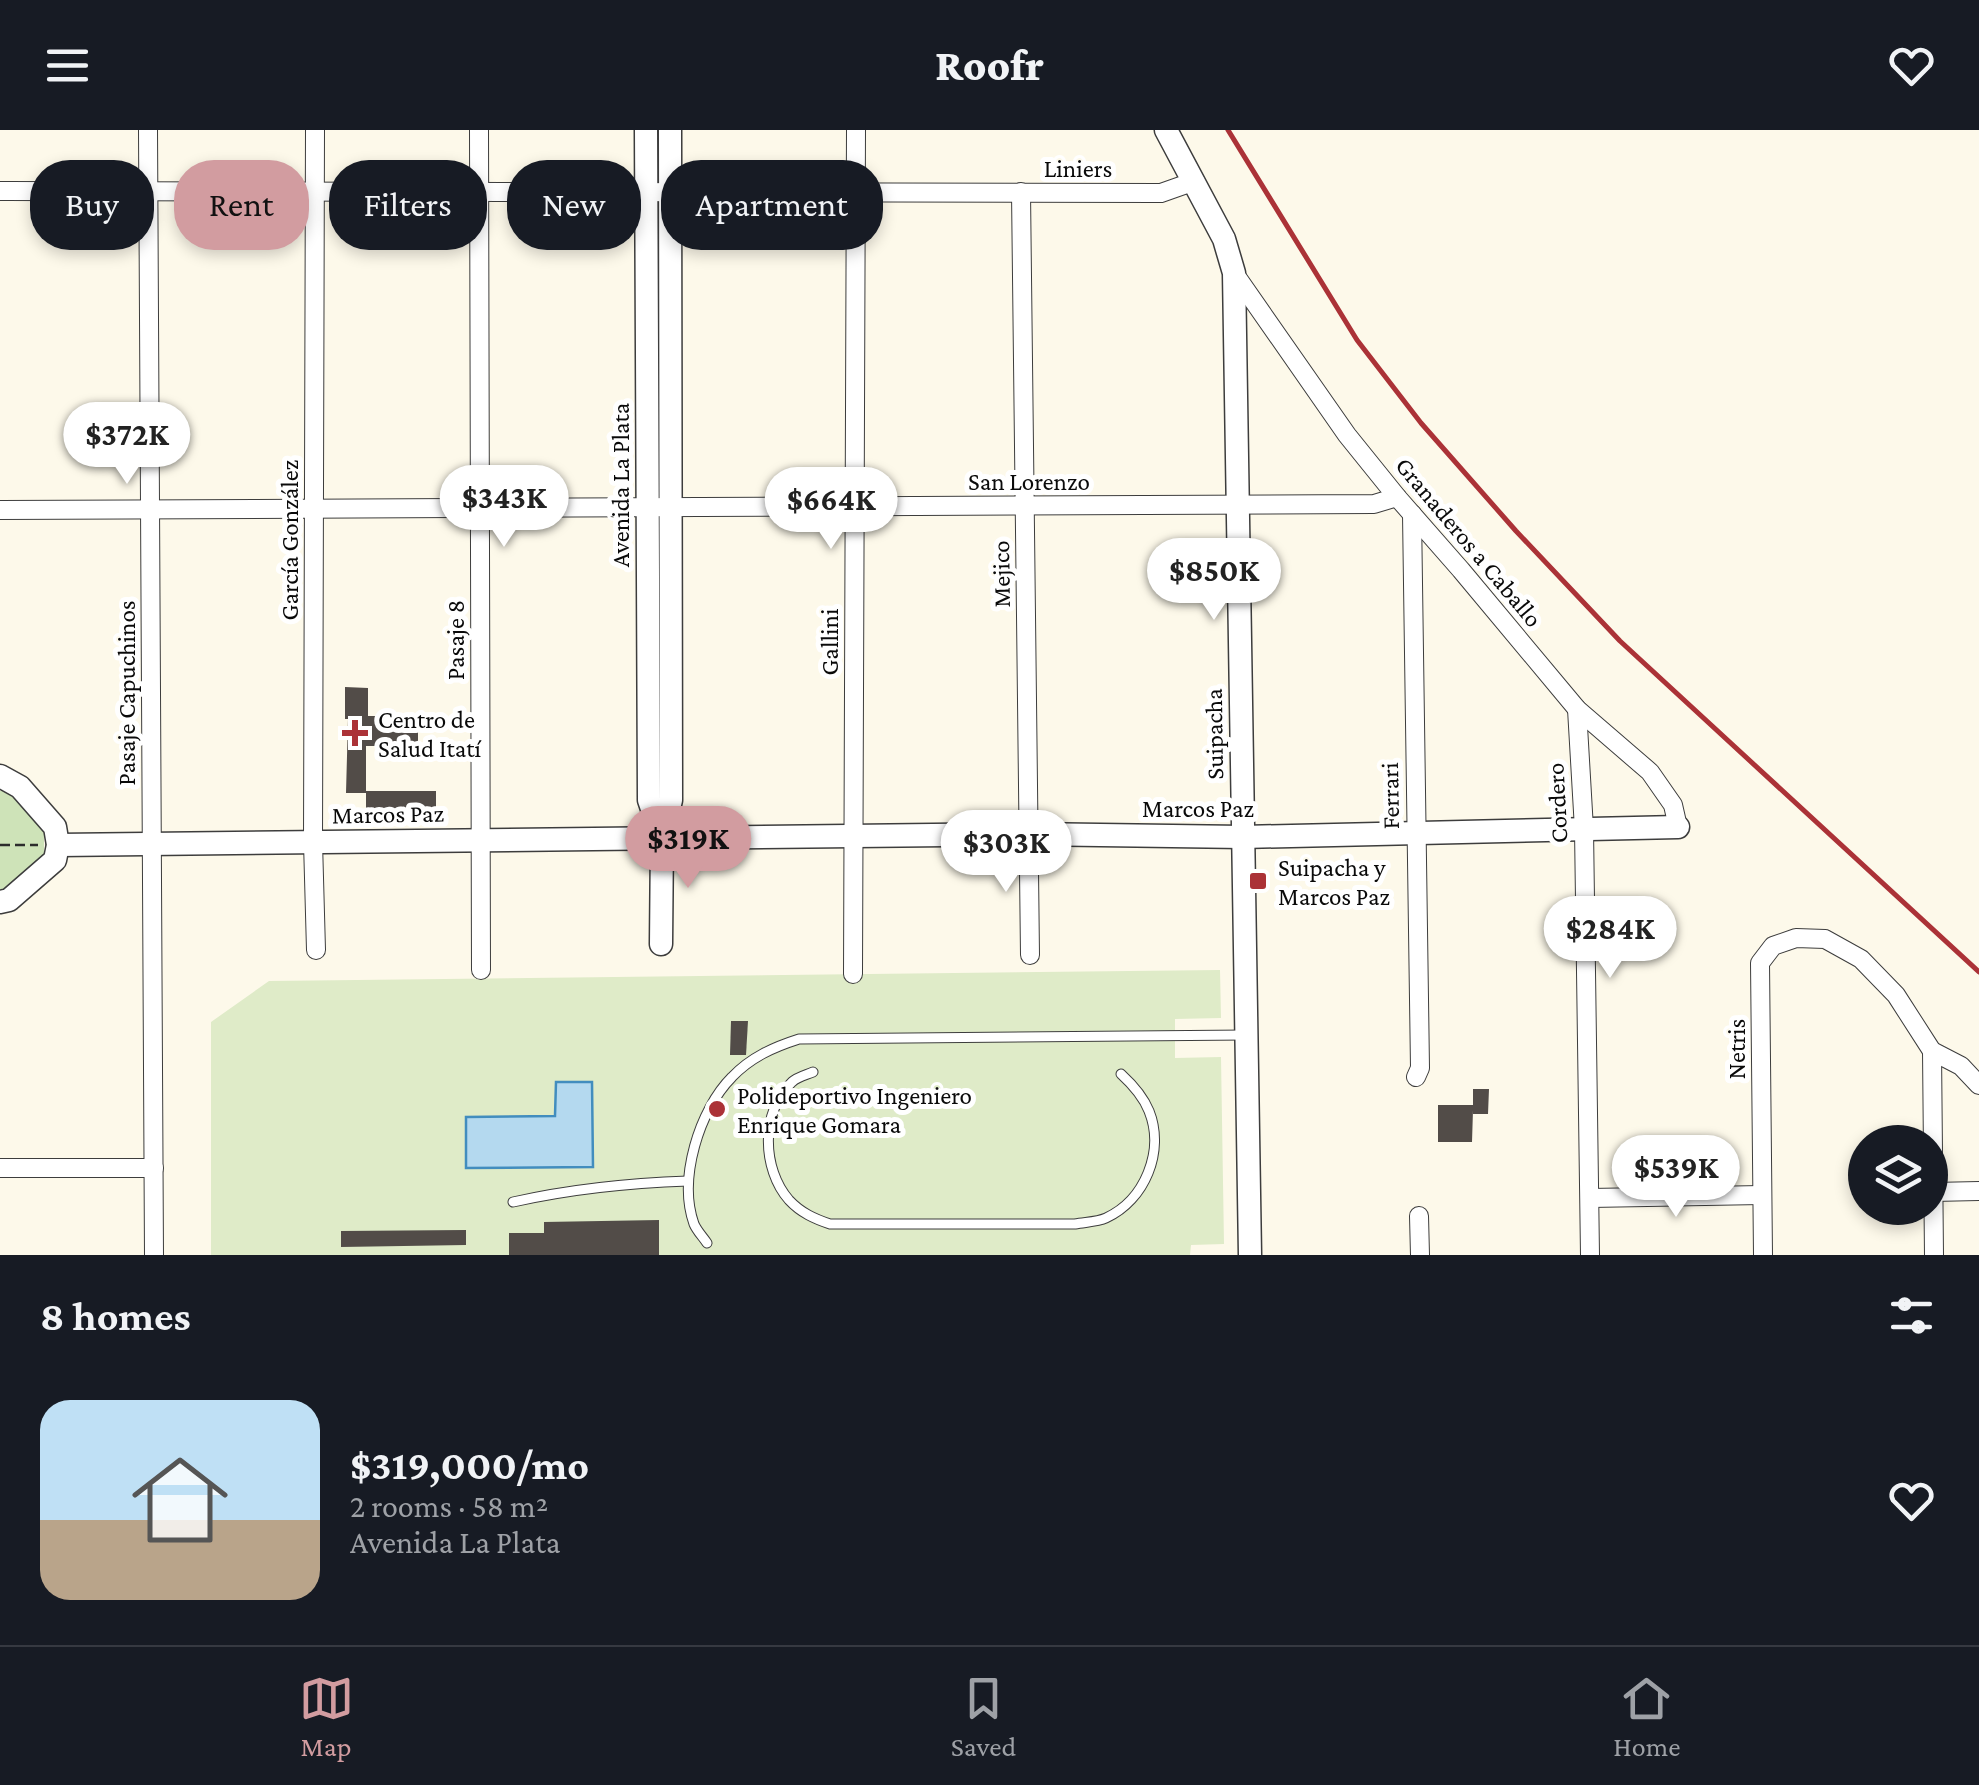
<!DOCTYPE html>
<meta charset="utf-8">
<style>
:root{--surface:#171b24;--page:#242831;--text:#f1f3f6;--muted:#9ea1a6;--line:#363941;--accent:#d29ca0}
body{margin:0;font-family:"Crimson Pro",serif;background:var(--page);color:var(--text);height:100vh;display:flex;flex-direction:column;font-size:38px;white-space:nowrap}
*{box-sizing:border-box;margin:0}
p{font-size:32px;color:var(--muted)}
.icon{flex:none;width:55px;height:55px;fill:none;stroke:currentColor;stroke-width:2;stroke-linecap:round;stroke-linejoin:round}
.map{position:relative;height:1125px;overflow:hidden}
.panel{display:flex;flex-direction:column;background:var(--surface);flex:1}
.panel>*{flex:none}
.guide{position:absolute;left:30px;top:30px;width:1000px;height:90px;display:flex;gap:20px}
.controls{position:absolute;left:1848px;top:995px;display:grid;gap:20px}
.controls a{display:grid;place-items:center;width:100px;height:100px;border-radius:50%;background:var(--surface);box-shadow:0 5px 15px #0003;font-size:50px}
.price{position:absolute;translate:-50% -85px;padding:0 22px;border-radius:35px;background:#fff;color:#222;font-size:32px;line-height:65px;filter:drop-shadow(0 2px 5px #0008)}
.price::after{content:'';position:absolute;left:50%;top:60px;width:30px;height:22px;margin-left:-15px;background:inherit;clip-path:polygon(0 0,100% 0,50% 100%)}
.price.on{background:var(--accent);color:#111}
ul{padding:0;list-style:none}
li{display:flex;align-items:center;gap:30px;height:250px;padding:0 40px}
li+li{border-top:2px solid var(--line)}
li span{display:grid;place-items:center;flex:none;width:280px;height:200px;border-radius:30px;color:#555}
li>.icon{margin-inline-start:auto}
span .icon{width:120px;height:120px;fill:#fffc;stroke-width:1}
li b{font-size:42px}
h2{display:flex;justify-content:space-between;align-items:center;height:120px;padding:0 40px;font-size:42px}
.chip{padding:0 35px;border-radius:40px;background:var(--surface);box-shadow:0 5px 15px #0003;font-size:35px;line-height:90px}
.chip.on{background:var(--accent);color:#111}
header{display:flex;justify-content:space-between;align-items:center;height:130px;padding:0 40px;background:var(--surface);font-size:45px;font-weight:800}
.tabs{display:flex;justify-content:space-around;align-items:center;height:140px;border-top:2px solid var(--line);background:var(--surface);font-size:28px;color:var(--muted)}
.tabs a{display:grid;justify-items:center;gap:5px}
.tabs .on{color:var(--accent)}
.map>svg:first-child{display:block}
.green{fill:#cee3b8}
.pitch{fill:#dfebc8}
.water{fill:#b4d9ef;stroke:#428dbe;stroke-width:2.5}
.building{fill:#524c48}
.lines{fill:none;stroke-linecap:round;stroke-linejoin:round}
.service-casing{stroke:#3d3d3d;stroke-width:11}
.minor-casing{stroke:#3d3d3d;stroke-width:20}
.tertiary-casing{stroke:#3d3d3d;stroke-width:25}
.path{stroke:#2c2c2c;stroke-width:2.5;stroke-dasharray:10 5;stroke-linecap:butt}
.service{stroke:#fff;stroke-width:9}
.minor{stroke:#fff;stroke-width:18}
.tertiary{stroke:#fff;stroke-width:22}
.rail{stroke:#ab3237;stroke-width:5}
.poi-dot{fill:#ab3237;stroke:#fff;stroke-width:4}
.labels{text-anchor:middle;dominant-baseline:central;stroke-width:10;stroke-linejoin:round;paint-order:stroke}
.street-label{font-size:25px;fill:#0a0a0a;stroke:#fff}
.poi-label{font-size:25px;fill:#0a0a0a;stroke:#fff;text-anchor:start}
</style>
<header><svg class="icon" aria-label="menu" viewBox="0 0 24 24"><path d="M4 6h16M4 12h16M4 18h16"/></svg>Roofr<svg class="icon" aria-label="heart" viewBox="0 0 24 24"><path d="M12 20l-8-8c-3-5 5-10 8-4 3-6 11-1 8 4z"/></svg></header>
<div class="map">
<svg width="1979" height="1125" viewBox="0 0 1979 1125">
<rect width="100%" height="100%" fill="#fdf9ea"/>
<polygon class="green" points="0,661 7,661 44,698 44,725 11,759 0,759"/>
<polygon class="pitch" points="1220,840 1221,888 1175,889 1175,928 1221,927 1224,1114 1191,1115 1190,1125 211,1125 211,892 269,851"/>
<polygon class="water" points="556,952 592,952 593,1037 466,1038 466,987 555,986"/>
<g class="building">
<polygon points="345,557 368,558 368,586 418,586 418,616 366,616 366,661 436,661 436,686 366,686 366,663 346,663 348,589 345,589"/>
<polygon points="731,891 748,891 746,925 730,925"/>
<polygon points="1473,959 1489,959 1488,984 1473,984 1473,980 1472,1012 1438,1012 1438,975 1473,975"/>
<polygon points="659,1090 659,1125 509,1125 509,1103 544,1103 544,1092"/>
<polygon points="466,1100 466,1115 341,1117 341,1101"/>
</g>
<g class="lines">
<g class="service-casing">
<g id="service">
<path d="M813 942C806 945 797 947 792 952 760 982 762 1039 789 1070 801 1083 815 1089 830 1094H1075C1085 1092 1097 1092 1106 1088 1145 1070 1165 1021 1149 981 1143 966 1133 955 1121 944"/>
<path d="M513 1072C571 1059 628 1053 688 1051"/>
<path d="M707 1113C703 1107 697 1101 694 1094 678 1049 699 980 732 947 751 927 774 917 799 909L1246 905"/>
</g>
</g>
<g class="minor-casing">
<g id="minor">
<polyline points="148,0 154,1125"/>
<polyline points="315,0 313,712 316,820"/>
<polyline points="479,0 481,840"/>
<polyline points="0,61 1161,63 1195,51"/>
<polyline points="1021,62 1030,825"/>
<polyline points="1234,143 1347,305 1397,367 1461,440 1577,579 1650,642 1673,675 1678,697"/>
<polyline points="0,380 1374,374 1397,367"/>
<polyline points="1412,384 1420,938 1416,947"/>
<polyline points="1577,579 1584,699 1590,1125"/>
<polyline points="853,844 856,0"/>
<polyline points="1932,921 1934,1125"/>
<polyline points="0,1038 154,1038"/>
<polyline points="1933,1062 1979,1061"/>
<polyline points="1590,1068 1762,1065"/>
<polyline points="1419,1086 1420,1125"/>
<polyline points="1763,1125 1760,833 1773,816 1796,808 1825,809 1861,829 1896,865 1932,921 1961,936 1979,955"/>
</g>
</g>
<g class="tertiary-casing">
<g id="tertiary">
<polyline points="646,0 649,670 662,708"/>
<polyline points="1166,0 1224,109 1234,143 1250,1125"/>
<polyline points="0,646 20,657 55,697 58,715 55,730 9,770 0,772"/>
<polyline points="58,715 1029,704 1243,707 1678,697"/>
<polyline points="661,814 662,708 671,670 670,0"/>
</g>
</g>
<polyline class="path" points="0,715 38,715"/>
<use href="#service" class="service"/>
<use href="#minor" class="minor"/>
<use href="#tertiary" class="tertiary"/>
<polyline class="rail" points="1228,0 1357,210 1421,293 1516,401 1620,511 1979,842"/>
</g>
<g class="poi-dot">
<path d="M350 588h10v10h10v10h-10v10h-10v-10h-10v-10h10z"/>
<rect x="1248" y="741" width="20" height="20" rx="5"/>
<circle cx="717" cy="979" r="10"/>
</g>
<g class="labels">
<g class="street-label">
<text x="1078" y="38">Liniers</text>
<text x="1029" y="351">San Lorenzo</text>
<text transform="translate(620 355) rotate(-90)">Avenida La Plata</text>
<text transform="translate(289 410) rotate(-90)">García González</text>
<text transform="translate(1469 412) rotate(50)">Granaderos a Caballo</text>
<text transform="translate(1001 444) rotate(-91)">Mejico</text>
<text transform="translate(455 510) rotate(-90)">Pasaje 8</text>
<text transform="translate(829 512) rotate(-90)">Gallini</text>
<text transform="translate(126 563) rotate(-90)">Pasaje Capuchinos</text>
<text transform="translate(1214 604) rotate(-91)">Suipacha</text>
<text transform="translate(1390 666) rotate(-91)">Ferrari</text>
<text transform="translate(1557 673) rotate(-93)">Cordero</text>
<text x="1198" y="678">Marcos Paz</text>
<text transform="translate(388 684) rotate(-1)">Marcos Paz</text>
<text transform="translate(1736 919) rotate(-90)">Netris</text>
</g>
<g class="poi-label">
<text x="378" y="589">Centro de<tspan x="378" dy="29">Salud Itatí</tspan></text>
<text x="1278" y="737">Suipacha y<tspan x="1278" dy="29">Marcos Paz</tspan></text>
<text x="737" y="965">Polideportivo Ingeniero<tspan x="737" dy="29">Enrique Gomara</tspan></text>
</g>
</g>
</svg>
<div class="controls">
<a><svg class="icon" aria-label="layers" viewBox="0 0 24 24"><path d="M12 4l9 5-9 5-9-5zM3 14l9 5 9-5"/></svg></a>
</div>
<b class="price" style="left:127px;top:357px">$372K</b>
<b class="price" style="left:504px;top:420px">$343K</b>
<b class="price" style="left:831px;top:422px">$664K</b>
<b class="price" style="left:1214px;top:493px">$850K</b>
<b class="price on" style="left:688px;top:761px">$319K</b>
<b class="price" style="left:1006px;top:765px">$303K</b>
<b class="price" style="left:1610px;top:851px">$284K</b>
<b class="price" style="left:1676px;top:1090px">$539K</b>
<div class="guide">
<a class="chip">Buy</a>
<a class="chip on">Rent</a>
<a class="chip">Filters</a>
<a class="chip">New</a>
<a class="chip">Apartment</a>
</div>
</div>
<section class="panel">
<h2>8 homes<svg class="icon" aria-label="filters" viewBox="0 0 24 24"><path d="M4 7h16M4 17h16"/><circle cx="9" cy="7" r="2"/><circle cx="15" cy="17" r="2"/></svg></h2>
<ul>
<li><span style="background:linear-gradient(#bfe0f5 60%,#b9a48a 0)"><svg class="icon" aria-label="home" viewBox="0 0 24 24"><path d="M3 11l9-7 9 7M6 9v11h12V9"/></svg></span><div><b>$319,000/mo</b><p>2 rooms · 58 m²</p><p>Avenida La Plata</p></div><svg class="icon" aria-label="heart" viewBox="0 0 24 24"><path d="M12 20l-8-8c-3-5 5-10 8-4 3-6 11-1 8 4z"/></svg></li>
</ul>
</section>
<nav class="tabs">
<a class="on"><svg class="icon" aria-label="map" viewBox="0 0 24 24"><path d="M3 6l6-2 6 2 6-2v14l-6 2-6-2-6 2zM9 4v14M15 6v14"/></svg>Map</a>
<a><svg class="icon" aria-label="saved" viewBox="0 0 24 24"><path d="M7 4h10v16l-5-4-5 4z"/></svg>Saved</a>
<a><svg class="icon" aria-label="home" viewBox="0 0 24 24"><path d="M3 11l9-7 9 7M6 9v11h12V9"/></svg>Home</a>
</nav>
